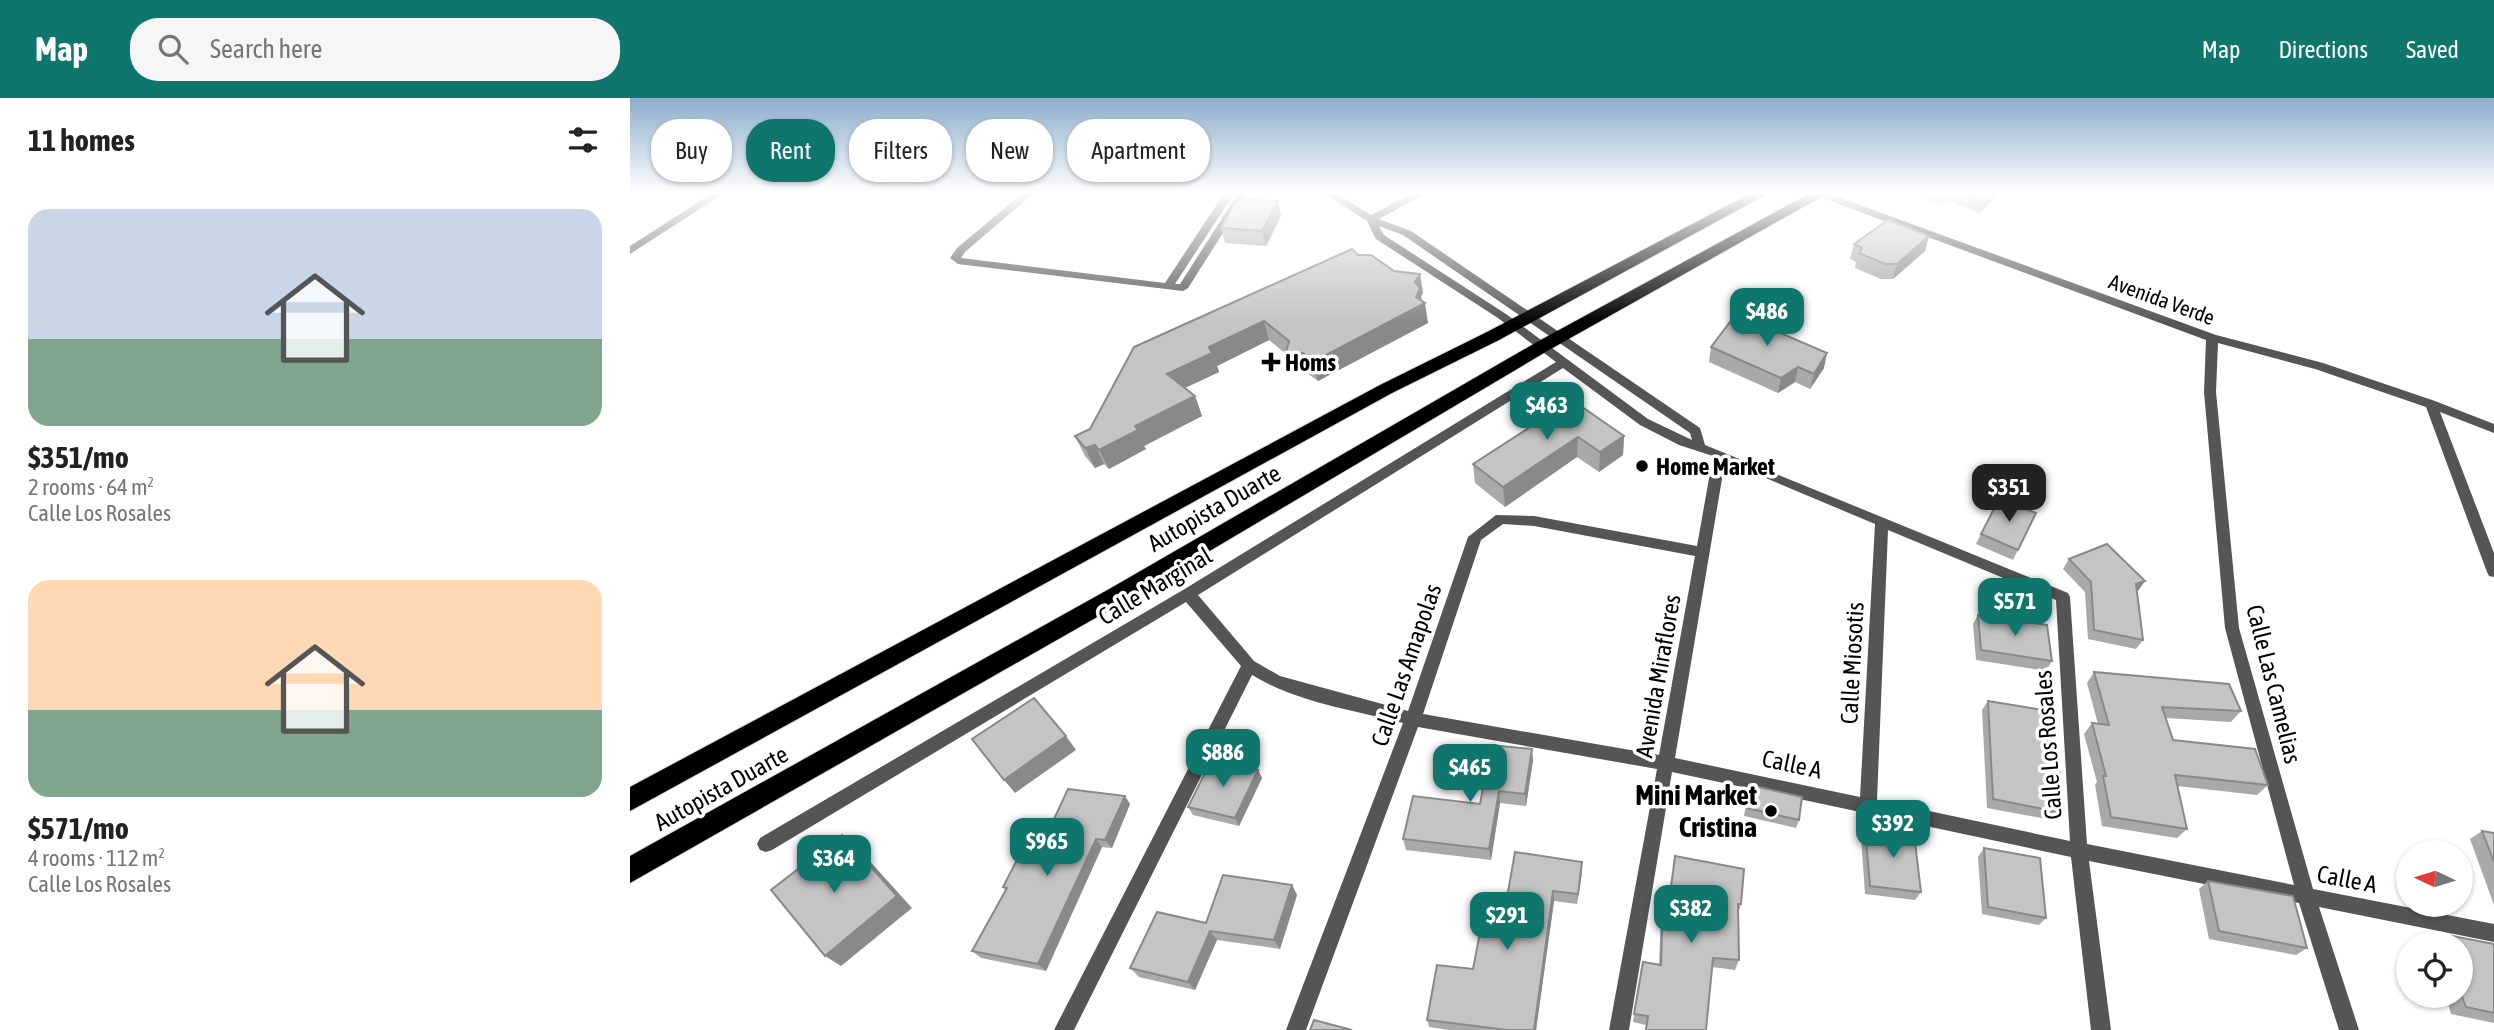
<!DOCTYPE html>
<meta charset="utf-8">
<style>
:root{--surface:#fff;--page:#f6f6f6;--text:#222;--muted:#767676;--accent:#0f766e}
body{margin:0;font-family:"Asap Condensed",sans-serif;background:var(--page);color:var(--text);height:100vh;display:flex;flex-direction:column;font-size:26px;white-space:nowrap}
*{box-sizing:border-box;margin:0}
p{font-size:23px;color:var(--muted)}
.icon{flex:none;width:38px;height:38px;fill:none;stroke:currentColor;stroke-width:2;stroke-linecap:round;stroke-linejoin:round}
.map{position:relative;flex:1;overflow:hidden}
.drawer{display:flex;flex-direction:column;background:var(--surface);width:630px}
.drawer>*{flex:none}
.banner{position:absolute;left:21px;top:21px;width:665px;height:63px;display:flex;gap:14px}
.needle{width:46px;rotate:274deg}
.tools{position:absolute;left:1766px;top:742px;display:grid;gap:14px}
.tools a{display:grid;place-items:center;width:77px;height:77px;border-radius:50%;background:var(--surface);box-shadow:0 2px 5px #0004;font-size:35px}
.price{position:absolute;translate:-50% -60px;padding:0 16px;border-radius:14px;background:var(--accent);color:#fff;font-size:23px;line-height:46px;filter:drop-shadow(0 2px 4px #0008)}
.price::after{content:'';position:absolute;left:50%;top:42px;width:21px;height:16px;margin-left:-10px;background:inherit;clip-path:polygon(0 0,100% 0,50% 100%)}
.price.current{background:#222;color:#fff}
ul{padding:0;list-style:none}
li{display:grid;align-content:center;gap:14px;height:371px;padding:0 28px}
li span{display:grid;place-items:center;height:217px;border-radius:21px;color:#555}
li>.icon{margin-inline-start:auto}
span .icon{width:126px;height:126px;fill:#fffc;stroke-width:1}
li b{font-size:30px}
h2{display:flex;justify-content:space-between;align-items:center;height:84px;padding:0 28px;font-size:30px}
.chip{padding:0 24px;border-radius:28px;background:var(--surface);box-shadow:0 2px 5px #0004;font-size:24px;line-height:63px}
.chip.current{background:var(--accent);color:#fff}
header{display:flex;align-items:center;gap:42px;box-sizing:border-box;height:98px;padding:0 35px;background:var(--accent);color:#fff}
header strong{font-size:33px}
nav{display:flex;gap:38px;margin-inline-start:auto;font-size:24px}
.search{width:490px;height:63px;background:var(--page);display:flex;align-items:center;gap:18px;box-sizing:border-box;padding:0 24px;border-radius:28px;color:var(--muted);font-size:26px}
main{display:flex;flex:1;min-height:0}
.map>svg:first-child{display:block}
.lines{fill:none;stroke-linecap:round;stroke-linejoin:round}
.highway-casing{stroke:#dbdbdb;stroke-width:2}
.street{fill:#555;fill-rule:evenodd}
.highway{fill:#000;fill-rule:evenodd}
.wall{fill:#a9a9a9}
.shaded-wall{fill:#898989}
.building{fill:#c4c4c4;stroke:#898989;stroke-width:2}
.poi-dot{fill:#000;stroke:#fff;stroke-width:2.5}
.labels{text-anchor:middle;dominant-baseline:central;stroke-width:7;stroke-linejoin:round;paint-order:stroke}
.far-street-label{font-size:21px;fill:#000;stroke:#fff}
.poi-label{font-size:24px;font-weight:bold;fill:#000;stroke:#fff;text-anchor:start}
.street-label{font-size:24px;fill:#000;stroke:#fff}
.near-poi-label{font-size:28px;font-weight:bold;fill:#000;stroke:#fff;text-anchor:end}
</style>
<header>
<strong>Map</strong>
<div class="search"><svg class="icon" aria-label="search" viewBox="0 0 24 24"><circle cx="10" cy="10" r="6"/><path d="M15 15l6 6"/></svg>Search here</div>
<nav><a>Map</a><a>Directions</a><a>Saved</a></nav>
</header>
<main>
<section class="drawer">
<h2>11 homes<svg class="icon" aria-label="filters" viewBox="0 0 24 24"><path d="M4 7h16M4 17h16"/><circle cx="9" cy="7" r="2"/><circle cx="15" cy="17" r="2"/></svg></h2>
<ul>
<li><span style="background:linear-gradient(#c9d6e8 60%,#7fa58c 0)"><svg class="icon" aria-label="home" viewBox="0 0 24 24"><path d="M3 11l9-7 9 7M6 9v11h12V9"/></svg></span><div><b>$351/mo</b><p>2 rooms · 64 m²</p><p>Calle Los Rosales</p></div></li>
<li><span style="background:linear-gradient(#ffd9b3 60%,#7fa58c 0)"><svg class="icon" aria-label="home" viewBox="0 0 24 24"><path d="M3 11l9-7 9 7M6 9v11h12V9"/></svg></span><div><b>$571/mo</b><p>4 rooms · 112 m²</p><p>Calle Los Rosales</p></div></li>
</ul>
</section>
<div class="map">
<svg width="1864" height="932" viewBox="0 0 1864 932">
<rect width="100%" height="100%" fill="#fff"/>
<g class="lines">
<g class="highway-casing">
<g id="highway">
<polygon points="1123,94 1141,94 869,242 762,295 0,713 0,689 750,287 857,234"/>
<polygon points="1182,94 1200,94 919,252 497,502 0,785 0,758 481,490 907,244"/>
</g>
</g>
<g class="street">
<polygon points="84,94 96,94 0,156 0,148"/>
<polygon points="394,94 405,94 335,154 331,160 535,185 595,94 605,94 545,186 550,186 609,94 619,94 558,190 553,193 328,166 320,160 327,150"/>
<path d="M692 94H704L741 117 785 94H798L749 121 781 133 1070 330 1075 347 1438 495 1440 499 1457 746 1664 787 1595 530 1574 294 1576 242 1187 98 1186 94H1194L1586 237 1693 265 1805 303 1864 326V335L1810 314 1864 455V479L1859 478 1857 474 1796 309 1685 271 1588 245 1586 294 1609 530 1683 791 1864 826V844L1689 809 1729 932H1709L1669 805 1459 763 1481 932H1461L1441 759 1042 674 999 932H979L1027 671 788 629 676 932H656L773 625C723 612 666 604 622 577L444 932H424L611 568 556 504 142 752 136 754 130 752 127 746 130 740 553 492 926 264 868 220 746 141 737 123ZM749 128 773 137 1060 335 1062 342 1018 321 876 216 754 137ZM933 270 1010 327 1049 347 1083 358 1067 448 904 418 866 417 838 439 778 613 650 578 624 563 568 497ZM1095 363 1245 426 1230 699 1045 660ZM873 426 904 428 1065 458 1029 657 793 616 851 442ZM1258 432 1426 502 1440 743 1247 702Z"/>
</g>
<use href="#highway" class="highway"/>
</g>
<g class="wall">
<polygon points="1291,94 1367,94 1365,100 1349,115 1316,102 1311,107 1290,99"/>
<polygon points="651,118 636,148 595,145 591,130"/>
<polygon points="1299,138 1295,153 1263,181 1251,181 1225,170 1226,164 1220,161 1224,146"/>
<polygon points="728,157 764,173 790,176 793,195 791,198 792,203 798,225 688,283 677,275 661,274 657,257 639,242 587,268 589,274 555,290 565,298 572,318 514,348 516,351 479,371 474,366 465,370 455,358 445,338 460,331"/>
<polygon points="1081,249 1194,270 1180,291 1165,284 1148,295 1079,264"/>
<polygon points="942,302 994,338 993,357 969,374 947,359 875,409 845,385 843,366"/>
<polygon points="1406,415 1383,462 1346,446 1351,436"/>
<polygon points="1439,461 1515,483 1507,493 1513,542 1506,551 1458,541 1455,494 1433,471"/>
<polygon points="1348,517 1422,563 1416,573 1346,562 1343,526"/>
<polygon points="1464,574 1611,613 1601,624 1536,620 1543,642 1638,687 1627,697 1547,688 1557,731 1547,740 1472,728 1465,687 1467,684 1454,636 1462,625 1468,626 1457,585"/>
<polygon points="1358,603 1433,715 1427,723 1357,710 1352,612"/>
<polygon points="903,662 896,708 870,705 861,762 776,752 773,741 850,706"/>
<polygon points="628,672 632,680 609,728 563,717 558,709"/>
<polygon points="1120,687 1169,722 1166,730 1114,718"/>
<polygon points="500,706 482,750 472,749 416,873 351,860 342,853 375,792 373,789 409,753"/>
<polygon points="1235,731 1291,794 1285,802 1235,796 1231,739"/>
<polygon points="1852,733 1864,735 1864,807 1840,741"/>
<polygon points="1354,750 1416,820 1409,827 1352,816 1348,759"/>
<polygon points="1045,758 1111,806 1108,816 1109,862 1105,872 1082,869 1076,932 1015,932 1016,927 1003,924 1013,864 1029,867 1031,814 1033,804 1038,805"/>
<polygon points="952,774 947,806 924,803 906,932 819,932 799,929 797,922 843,871 874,817"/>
<polygon points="1578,783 1677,850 1666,857 1579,841 1569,791"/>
<polygon points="662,787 667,797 650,851 587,842 565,892 509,879 500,870 576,825"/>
<polygon points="1812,836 1864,846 1864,925 1821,916 1816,898 1830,898 1830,845 1800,845 1799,843"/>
</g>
<g class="shaded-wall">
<polygon points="1317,94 1319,94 1316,102 1311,107 1314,97"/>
<polygon points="1364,94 1367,94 1365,100 1349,115 1353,105"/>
<polygon points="648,103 651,118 636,148 632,133"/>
<polygon points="1299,138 1295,153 1263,181 1267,166"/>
<polygon points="790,176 793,195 791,198 792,207 795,205 798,225 688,283 683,264 785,184"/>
<polygon points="634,223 639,242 587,268 589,274 544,295 537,276 579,249"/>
<polygon points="1197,255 1194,270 1180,291 1184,276"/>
<polygon points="1168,269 1165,284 1148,295 1151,280"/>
<polygon points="565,298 572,318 514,348 516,351 479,371 469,352 505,328"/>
<polygon points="994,338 993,357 969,374 970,354"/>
<polygon points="948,339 947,359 875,409 873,389"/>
<polygon points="465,347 474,366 465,370 455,350"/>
<polygon points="1515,483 1508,493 1500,496 1506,486"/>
<polygon points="436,638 446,652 385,695 374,682"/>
<polygon points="902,651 903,662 896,708 895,696"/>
<polygon points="628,672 632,680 609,728 605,720"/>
<polygon points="869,693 870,705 861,762 859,751"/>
<polygon points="495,698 500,706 482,750 475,742"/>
<polygon points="212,737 227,749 282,810 211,868 195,858"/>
<polygon points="466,741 472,749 416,873 408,866"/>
<polygon points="952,764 952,774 947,806 948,796"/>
<polygon points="662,787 667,797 650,851 644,842"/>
<polygon points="923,793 924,803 906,932 904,932"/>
<polygon points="580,833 587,842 565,892 558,884"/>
</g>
<g class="building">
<polygon points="1306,94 1317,94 1314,97"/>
<polygon points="1323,94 1364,94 1353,105"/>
<polygon points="608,101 648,103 632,133 591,130"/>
<polygon points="1258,122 1299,138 1267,166 1255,166 1229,155 1232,150 1224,146"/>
<polygon points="722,151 728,157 741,157 764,173 790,176 785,184 790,190 786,199 795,205 683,264 673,255 656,254 659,243 634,223 579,249 582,255 537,276 565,298 505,328 508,332 469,352 465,347 455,350 445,338 460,331 504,249"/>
<polygon points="1106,216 1197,255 1184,276 1168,269 1151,280 1081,249"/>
<polygon points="942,302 994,338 970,354 948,339 873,389 843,366"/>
<polygon points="1369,401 1406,415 1388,452 1351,436"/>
<polygon points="1477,446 1515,483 1506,486 1513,542 1464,532 1461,484 1439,461"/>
<polygon points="1348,517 1417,527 1422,563 1351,552"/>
<polygon points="1464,574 1599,586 1611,613 1532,609 1543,642 1625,651 1638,687 1545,677 1557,731 1481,719 1473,678 1476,678 1462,625 1479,627"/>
<polygon points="404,600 436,638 374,682 342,641"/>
<polygon points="1358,603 1413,612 1419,656 1428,658 1433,715 1363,701"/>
<polygon points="861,647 902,651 895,696 869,693 859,751 773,741 783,698 850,706"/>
<polygon points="582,661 628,672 605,720 558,709"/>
<polygon points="1120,687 1172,699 1169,722 1117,710"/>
<polygon points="438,691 495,698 475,742 466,741 408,866 342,853 377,790 373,789 393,750 409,753"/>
<polygon points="1235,731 1284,736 1291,794 1240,788"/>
<polygon points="1852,733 1864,735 1864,764"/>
<polygon points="212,737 267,798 195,858 141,792"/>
<polygon points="1354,750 1410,760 1416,820 1358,809"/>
<polygon points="885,754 952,764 948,796 923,793 904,932 877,932 797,922 807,867 843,871 854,814 874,817"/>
<polygon points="1045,758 1114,771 1111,806 1108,806 1109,862 1083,860 1076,932 1016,932 1018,918 1004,916 1013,864 1031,867 1033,804 1039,805"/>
<polygon points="593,777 662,787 644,842 580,833 558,884 500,870 527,814 576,825"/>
<polygon points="1578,783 1663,798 1677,850 1589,833"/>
<polygon points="1812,836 1864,846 1864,915 1836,909 1830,894 1830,845 1815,845"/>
<polygon points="684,922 722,932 680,932"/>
</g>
<linearGradient id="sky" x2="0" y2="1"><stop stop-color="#8cadcc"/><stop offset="0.42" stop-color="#fff"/><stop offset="1" stop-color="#fff" stop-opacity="0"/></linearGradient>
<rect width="1864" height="225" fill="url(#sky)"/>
<g class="poi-dot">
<path d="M637.5 253.5h7v7h7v7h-7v7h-7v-7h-7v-7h7z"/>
<circle cx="1012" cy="368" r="7"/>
<circle cx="1141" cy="713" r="7"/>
</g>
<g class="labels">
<g class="far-street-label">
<text transform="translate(1532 201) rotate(20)">Avenida Verde</text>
</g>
<g class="poi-label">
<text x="655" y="264">Homs</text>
<text x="1026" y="368">Home Market</text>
</g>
<g class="street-label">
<text transform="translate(584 410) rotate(-30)">Autopista Duarte</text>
<text transform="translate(525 488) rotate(-31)">Calle Marginal</text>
<text transform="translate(1222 565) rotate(-87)">Calle Miosotis</text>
<text transform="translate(776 567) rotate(-71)">Calle Las Amapolas</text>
<text transform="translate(1028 578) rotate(-80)">Avenida Miraflores</text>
<text transform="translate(1644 586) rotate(76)">Calle Las Camelias</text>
<text transform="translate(1418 647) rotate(-94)">Calle Los Rosales</text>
<text transform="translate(1162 666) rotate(12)">Calle A</text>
<text transform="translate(91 690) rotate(-29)">Autopista Duarte</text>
<text transform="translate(1717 781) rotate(11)">Calle A</text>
</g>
<g class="near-poi-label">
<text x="1127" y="697">Mini Market<tspan x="1127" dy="32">Cristina</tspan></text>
</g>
</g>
</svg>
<div class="tools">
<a><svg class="needle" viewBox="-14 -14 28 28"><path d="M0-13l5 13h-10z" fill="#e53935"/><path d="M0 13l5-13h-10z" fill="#767676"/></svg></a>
<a><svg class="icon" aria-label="locate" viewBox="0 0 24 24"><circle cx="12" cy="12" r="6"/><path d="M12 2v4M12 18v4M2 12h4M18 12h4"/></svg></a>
</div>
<b class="price" style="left:1137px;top:250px">$486</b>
<b class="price" style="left:917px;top:344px">$463</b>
<b class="price current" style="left:1379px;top:426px">$351</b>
<b class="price" style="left:1385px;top:540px">$571</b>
<b class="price" style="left:593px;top:691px">$886</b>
<b class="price" style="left:840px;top:706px">$465</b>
<b class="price" style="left:1263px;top:762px">$392</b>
<b class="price" style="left:417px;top:780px">$965</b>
<b class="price" style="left:204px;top:797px">$364</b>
<b class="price" style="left:1061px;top:847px">$382</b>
<b class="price" style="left:877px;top:854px">$291</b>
<div class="banner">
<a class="chip">Buy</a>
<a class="chip current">Rent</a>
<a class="chip">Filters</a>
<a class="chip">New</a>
<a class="chip">Apartment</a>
</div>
</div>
</main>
